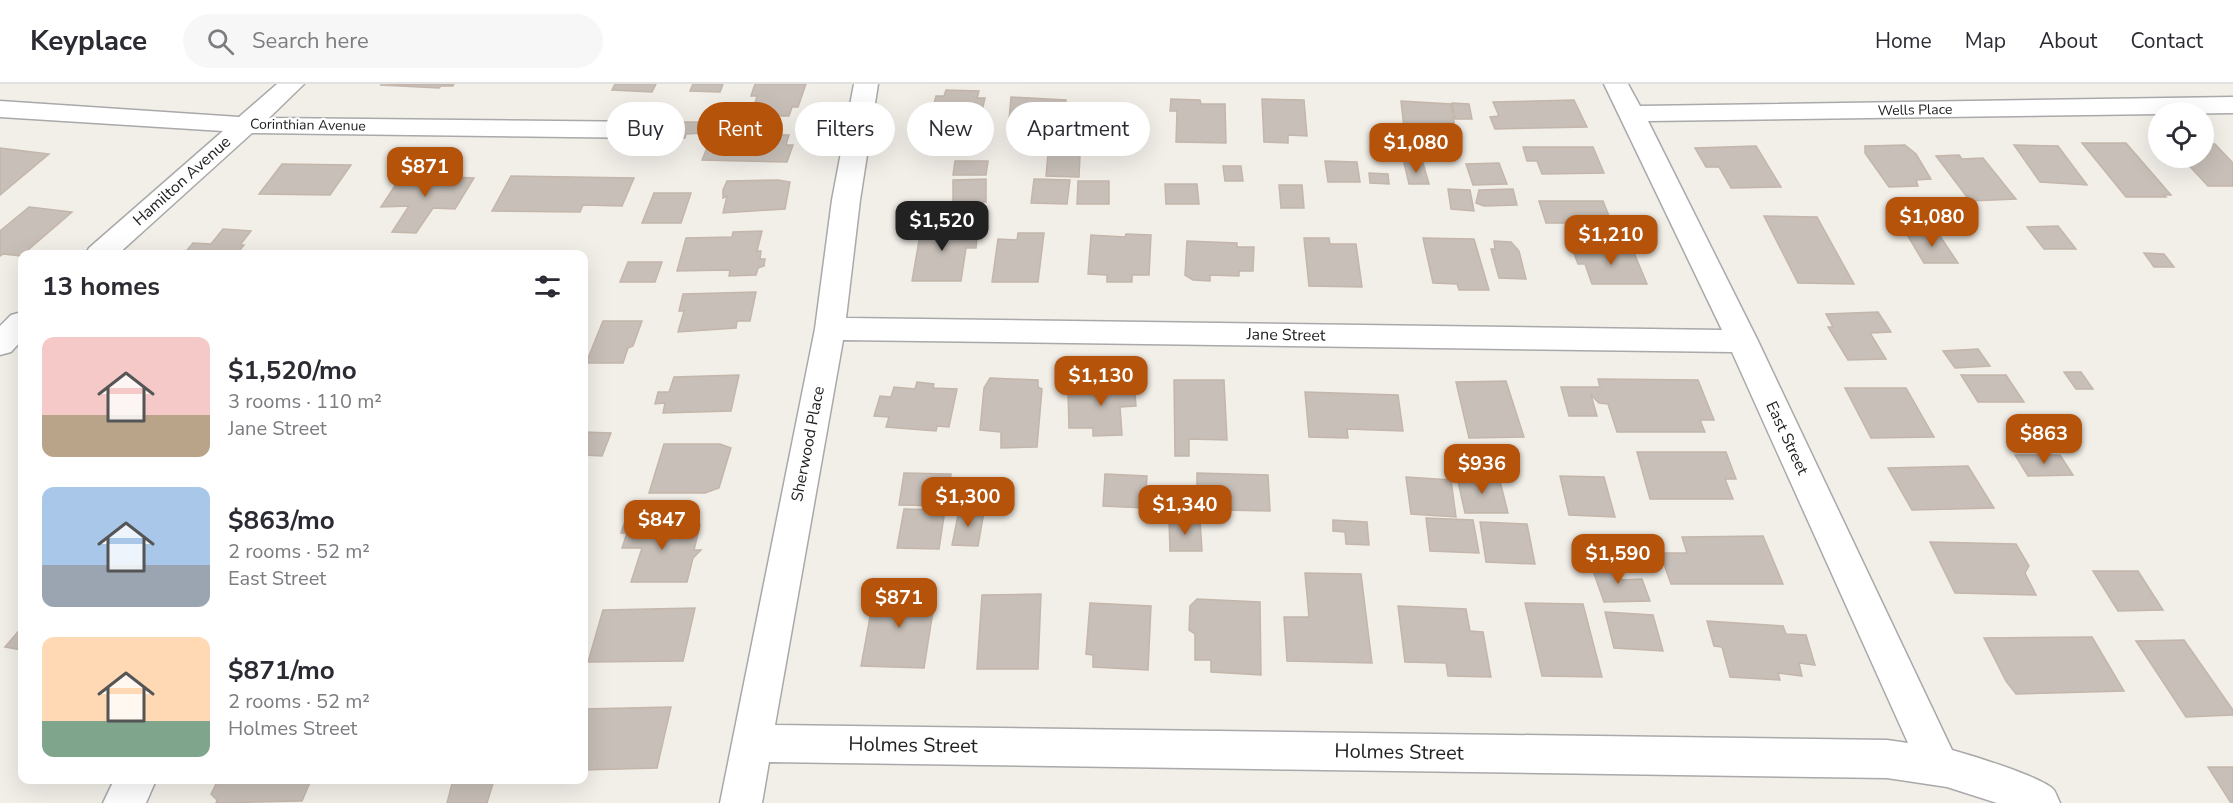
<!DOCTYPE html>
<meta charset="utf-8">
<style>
:root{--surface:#fff;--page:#f7f7f7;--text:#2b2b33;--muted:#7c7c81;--line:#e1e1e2;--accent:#b45309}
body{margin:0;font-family:"Nunito Sans",sans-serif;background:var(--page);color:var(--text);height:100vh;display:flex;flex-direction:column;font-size:22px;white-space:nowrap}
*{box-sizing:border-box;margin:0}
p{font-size:20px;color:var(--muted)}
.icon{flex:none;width:33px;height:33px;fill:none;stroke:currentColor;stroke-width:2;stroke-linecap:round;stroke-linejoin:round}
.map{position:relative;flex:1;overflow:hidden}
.drawer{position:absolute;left:18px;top:166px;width:570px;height:534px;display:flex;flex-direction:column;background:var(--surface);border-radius:12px;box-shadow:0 6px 24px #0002}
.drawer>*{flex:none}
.top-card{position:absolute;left:606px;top:18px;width:570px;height:54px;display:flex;gap:12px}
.tools{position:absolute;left:2148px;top:18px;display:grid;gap:12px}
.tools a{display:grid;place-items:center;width:66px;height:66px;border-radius:50%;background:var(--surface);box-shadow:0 6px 24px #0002;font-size:30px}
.price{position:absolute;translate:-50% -51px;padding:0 14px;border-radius:12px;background:var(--accent);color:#fff;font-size:20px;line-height:39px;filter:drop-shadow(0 2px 3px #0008)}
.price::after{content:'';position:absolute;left:50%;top:36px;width:18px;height:14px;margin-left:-9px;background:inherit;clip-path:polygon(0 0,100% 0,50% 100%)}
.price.selected{background:#222;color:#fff}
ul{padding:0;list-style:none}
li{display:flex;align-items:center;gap:18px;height:150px;padding:0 24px}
li span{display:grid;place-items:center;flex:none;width:168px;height:120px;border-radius:12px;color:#555}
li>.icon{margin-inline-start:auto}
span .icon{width:72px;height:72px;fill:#fffc;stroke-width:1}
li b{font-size:26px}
h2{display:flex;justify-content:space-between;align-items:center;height:72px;padding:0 24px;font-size:26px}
.chip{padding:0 21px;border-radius:27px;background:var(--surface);box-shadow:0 6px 24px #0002;font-size:21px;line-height:54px}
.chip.selected{background:var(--accent);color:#fff}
header{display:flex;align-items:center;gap:36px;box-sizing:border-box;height:84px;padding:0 30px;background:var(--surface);border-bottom:2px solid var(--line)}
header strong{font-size:28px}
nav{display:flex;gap:33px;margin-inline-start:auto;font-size:21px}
.search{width:420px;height:54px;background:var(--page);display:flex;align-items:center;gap:15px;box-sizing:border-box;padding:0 21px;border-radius:33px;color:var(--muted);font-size:22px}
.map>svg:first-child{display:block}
.building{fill:#c7bfb8;stroke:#c4b6ab;stroke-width:1.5}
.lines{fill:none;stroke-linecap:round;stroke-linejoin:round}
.minor-casing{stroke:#a9a9a9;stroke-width:3}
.minor{fill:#fff;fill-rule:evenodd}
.labels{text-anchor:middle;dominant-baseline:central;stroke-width:4.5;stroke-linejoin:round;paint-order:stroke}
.far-street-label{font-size:14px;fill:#222;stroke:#fff}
.street-label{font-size:16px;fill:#222;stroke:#fff}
.near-street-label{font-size:20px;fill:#222;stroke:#fff}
</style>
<header>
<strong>Keyplace</strong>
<div class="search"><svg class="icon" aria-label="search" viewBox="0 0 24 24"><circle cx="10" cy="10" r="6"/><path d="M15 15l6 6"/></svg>Search here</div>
<nav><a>Home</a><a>Map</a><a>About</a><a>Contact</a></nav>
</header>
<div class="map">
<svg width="2233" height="719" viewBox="0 0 2233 719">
<rect width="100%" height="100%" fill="#f2efe9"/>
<g class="building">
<polygon points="454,0 453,2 441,2 439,4 380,1"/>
<polygon points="615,0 656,0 652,8 612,6"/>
<polygon points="693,0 723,0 720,8 690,7"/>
<polygon points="755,0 806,0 798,23 792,23 789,32 763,32 766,23 754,23 757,12 751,12"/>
<polygon points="946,6 979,7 977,14 985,14 974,61 941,60 946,42 931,41 929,38 936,12 944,12"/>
<polygon points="1011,13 1066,16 1064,56 1038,56 1039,47 1008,47"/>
<polygon points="1171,15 1200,16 1201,20 1225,20 1226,59 1176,58 1177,27 1170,27"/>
<polygon points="1262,15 1304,16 1307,52 1288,51 1288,59 1264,58"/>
<polygon points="1574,16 1587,43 1495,45 1490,33 1499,32 1493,18"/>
<polygon points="1401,17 1451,20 1458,62 1447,61 1448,69 1423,68 1422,61 1410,61 1409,54 1405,52"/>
<polygon points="1452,19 1469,20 1472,35 1455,35"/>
<polygon points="679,38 709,38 705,49 686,50 685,54 673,54"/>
<polygon points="725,50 789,51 786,61 793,61 787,78 702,76 709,59 721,59"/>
<polygon points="2082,59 2126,59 2171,111 2164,111 2166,113 2126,113"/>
<polygon points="2204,60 2215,60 2233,79 2233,102 2208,102 2182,74 2204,74"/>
<polygon points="1905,61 1916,70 1931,95 1916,96 1918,102 1889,103 1865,69 1865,62"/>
<polygon points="2014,61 2058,62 2087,101 2040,98"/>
<polygon points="1756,62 1781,103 1731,104 1719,83 1706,83 1695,64"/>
<polygon points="1523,63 1593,63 1604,89 1542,90 1537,77 1527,77"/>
<polygon points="0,64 49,70 0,111"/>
<polygon points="1048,70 1080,71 1079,93 1046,92"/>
<polygon points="1959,71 1962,75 1983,74 2016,115 1970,117 1936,72"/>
<polygon points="955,77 988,77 986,91 953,91"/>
<polygon points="1325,77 1357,78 1360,98 1328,98"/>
<polygon points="1404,79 1423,79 1429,100 1409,100"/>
<polygon points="1499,79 1507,100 1473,101 1466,80"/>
<polygon points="282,80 351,81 330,111 259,110"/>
<polygon points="1223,82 1241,82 1243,97 1225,97"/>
<polygon points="1369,89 1388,90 1389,100 1370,99"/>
<polygon points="402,91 474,94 455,125 433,124 416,149 392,148 409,122 381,123"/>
<polygon points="511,92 634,94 622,122 583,121 580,128 492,127"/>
<polygon points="986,95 986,118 953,119 953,96"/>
<polygon points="1034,95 1070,96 1067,120 1031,119"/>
<polygon points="778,96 790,98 785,125 723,129 727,112 723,114 723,106 727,97"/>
<polygon points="1078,97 1109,97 1109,120 1077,120"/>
<polygon points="1165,100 1197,100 1199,120 1166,120"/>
<polygon points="1279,101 1302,101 1304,124 1281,124"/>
<polygon points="1448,105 1470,106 1474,127 1451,125"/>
<polygon points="1513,105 1517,121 1484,122 1476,119 1479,106"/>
<polygon points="654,109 691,109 681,139 642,139"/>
<polygon points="1539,117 1603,117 1609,132 1615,132 1619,140 1612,145 1573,145 1571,139 1546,139"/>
<polygon points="29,123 72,128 21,172 3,170 0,172 0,147"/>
<polygon points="1764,132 1817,133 1854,200 1798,199"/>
<polygon points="931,136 964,136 962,152 977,153 976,164 966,164 961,197 912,197 920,151 928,151"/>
<polygon points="2058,142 2076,165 2044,165 2027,143"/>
<polygon points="223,145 251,147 240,161 244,161 236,171 183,171 193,159 211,160"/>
<polygon points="762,147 757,167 761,167 760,175 765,175 764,182 758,184 756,191 729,192 730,186 677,187 686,154 732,153 733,148"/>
<polygon points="1018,149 1044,149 1038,198 992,198 998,155 1017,156"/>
<polygon points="1906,149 1938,149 1958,179 1924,179"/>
<polygon points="1126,150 1151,151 1149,191 1132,191 1132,198 1107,198 1107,191 1088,190 1091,151 1125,153"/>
<polygon points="1304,154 1329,154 1330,160 1356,160 1362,203 1309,202"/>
<polygon points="1423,154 1474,155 1489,206 1459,206 1457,200 1433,199"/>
<polygon points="1187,157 1237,159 1237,163 1254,163 1253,187 1239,187 1239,192 1210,191 1210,197 1193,196 1185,191"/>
<polygon points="1494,157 1511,158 1519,167 1526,195 1499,194 1491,165 1495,165"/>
<polygon points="1572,164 1632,164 1647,200 1592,200 1585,180 1578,180"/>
<polygon points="2144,169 2164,170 2174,183 2154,183"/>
<polygon points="628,178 662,178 655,198 620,198"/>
<polygon points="756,208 750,237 737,237 736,244 678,248 684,227 679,227 683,210"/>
<polygon points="1878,228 1891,248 1870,249 1886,275 1848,276 1828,243 1833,243 1826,230"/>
<polygon points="603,237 642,237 633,262 628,264 623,279 586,279"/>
<polygon points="1978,265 1990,282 1955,284 1943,267"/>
<polygon points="2064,288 2081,288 2093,305 2076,305"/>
<polygon points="739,291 731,327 663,329 665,319 655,320 658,308 669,308 674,293"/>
<polygon points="1961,291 2006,291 2024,318 1978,318"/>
<polygon points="990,294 1038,296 1038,303 1042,305 1037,363 1001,364 1001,348 980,346 984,304"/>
<polygon points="1598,295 1698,296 1714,336 1700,336 1705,348 1617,348 1608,320 1599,319 1591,311 1597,332 1569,332 1561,303 1600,303"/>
<polygon points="1174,296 1224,296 1227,356 1189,355 1189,372 1175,372"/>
<polygon points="1134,297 1136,322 1120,323 1122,351 1093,352 1093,344 1069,344 1068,307 1095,306 1095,298"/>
<polygon points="1506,297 1524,353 1469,354 1456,298"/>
<polygon points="917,298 934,300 933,304 957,305 949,343 937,342 936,347 886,343 889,333 874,332 880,312 891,313 894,303 915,305"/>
<polygon points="1845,304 1906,304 1934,353 1871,354"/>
<polygon points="1305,308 1398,311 1403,347 1347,345 1348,354 1309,353"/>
<polygon points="584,348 611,349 602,372 584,371"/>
<polygon points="664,360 720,360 731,364 719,404 705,409 649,409"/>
<polygon points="1637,368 1726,368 1736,395 1725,395 1733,415 1650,415"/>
<polygon points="2015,371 2060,371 2073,391 2028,392"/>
<polygon points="1968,382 1994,424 1912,426 1888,384"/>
<polygon points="904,389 951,390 947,422 899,421"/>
<polygon points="1197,389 1268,391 1270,427 1222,426 1221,417 1197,416"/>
<polygon points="1105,390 1147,392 1145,424 1103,422"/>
<polygon points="1560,392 1604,393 1615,433 1569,431"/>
<polygon points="1406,393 1451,396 1456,433 1411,430"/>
<polygon points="1457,393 1499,393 1508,429 1465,429"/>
<polygon points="958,396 984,396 982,414 956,414"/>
<polygon points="904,425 945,426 939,465 897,464"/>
<polygon points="959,426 984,428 978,462 952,461"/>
<polygon points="1426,434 1473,436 1479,469 1430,467"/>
<polygon points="1169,436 1200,436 1202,467 1170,467"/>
<polygon points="1333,436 1367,438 1369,461 1346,460 1345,448 1333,447"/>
<polygon points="1480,438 1527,440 1535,480 1486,478"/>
<polygon points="624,440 700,441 694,466 701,466 693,474 687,498 631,498 642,464 622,464 627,449 621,449"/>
<polygon points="1763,452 1783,500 1671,500 1660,469 1687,469 1682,453"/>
<polygon points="1930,458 2016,460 2029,482 2025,489 2036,511 1955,509"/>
<polygon points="1590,478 1610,478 1616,496 1642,495 1650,517 1604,518"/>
<polygon points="2093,487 2138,487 2163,526 2118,527"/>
<polygon points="1305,489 1361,490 1372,579 1287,577 1284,533 1309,533"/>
<polygon points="875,506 936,508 924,584 861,582"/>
<polygon points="1041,510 1038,585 977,585 982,511"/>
<polygon points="1197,515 1260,518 1261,591 1211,588 1211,576 1195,576 1195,550 1189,546 1190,522"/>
<polygon points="1090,519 1151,522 1148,586 1093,583 1093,571 1086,570"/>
<polygon points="1525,519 1583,520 1602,593 1542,592"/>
<polygon points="1398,522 1466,525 1470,547 1483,548 1491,593 1448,592 1446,579 1405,578"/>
<polygon points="695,524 683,577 588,578 603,526"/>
<polygon points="1605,528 1653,531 1663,567 1614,564"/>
<polygon points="1707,537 1783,542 1786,550 1806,551 1815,581 1799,579 1802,592 1778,589 1780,596 1730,593 1722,563 1714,562"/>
<polygon points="22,543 22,566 5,563"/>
<polygon points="2092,553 2124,607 2016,610 2006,597 1984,554"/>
<polygon points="2184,556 2233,626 2233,631 2186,633 2136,557"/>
<polygon points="671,623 657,684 584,686 584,625"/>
<polygon points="2208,683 2233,683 2233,719 2231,719"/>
<polygon points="218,696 311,696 302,717 216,719 217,716 211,710"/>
<polygon points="453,696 494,696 487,719 447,719"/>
</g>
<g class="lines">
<g class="minor-casing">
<g id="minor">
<polygon points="277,0 304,0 269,34 652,38 661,40 665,46 661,52 652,54 252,49 117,171 85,171 89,164 223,47 0,33 0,17 239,33"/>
<path d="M854 0H878L860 116 846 234 1722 246 1604 0H1628L1640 22 2233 13V29L1648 37 1758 257 1952 666C1970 671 2043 693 2054 706 2056 709 2058 715 2060 719H1997L1947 703 1887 694 769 678 762 719H720L815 245 832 116ZM843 256 1732 268 1908 659 1887 656 775 641Z"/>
<polygon points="22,228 22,256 11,268 0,271 0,242 11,231"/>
<polygon points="114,696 156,696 146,719 103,719"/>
</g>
</g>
<use href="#minor" class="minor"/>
</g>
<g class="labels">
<g class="far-street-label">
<text transform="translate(1915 26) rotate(-1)">Wells Place</text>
<text transform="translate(308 41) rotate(1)">Corinthian Avenue</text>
</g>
<g class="street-label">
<text transform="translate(182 97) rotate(-42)">Hamilton Avenue</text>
<text transform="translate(1286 251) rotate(1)">Jane Street</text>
<text transform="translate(1787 354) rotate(65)">East Street</text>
<text transform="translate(808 360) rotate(-79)">Sherwood Place</text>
</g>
<g class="near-street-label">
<text transform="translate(913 661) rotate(1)">Holmes Street</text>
<text transform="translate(1399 668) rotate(1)">Holmes Street</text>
</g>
</g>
</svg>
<div class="tools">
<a><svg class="icon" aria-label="locate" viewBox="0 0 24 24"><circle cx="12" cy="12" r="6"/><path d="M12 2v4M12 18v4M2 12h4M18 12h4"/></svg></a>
</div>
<b class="price" style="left:1416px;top:90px">$1,080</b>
<b class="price" style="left:425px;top:114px">$871</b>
<b class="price" style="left:1932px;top:164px">$1,080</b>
<b class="price selected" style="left:942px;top:168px">$1,520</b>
<b class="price" style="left:1611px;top:182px">$1,210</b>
<b class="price" style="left:1101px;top:323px">$1,130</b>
<b class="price" style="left:2044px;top:381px">$863</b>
<b class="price" style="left:1482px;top:411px">$936</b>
<b class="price" style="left:968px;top:444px">$1,300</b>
<b class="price" style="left:1185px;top:452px">$1,340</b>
<b class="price" style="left:662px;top:467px">$847</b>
<b class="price" style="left:1618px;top:501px">$1,590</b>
<b class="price" style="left:899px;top:545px">$871</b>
<div class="top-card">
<a class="chip">Buy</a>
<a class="chip selected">Rent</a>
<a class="chip">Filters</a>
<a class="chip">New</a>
<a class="chip">Apartment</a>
</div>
<section class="drawer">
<h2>13 homes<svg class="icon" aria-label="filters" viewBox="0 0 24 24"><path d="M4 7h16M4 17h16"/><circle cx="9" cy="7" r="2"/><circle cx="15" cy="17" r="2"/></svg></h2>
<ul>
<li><span style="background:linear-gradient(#f6c9c9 65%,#b9a48a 0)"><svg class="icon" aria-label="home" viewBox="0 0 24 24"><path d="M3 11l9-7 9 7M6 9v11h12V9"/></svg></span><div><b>$1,520/mo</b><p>3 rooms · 110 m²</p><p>Jane Street</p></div></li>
<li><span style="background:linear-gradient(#a9c7e8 65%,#9aa5b1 0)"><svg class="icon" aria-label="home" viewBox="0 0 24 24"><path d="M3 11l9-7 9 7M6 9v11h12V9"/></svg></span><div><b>$863/mo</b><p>2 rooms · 52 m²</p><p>East Street</p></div></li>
<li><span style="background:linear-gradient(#ffd9b3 70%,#7fa58c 0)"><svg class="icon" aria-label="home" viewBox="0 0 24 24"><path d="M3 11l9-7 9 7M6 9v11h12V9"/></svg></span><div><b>$871/mo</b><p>2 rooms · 52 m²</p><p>Holmes Street</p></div></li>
</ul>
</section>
</div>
